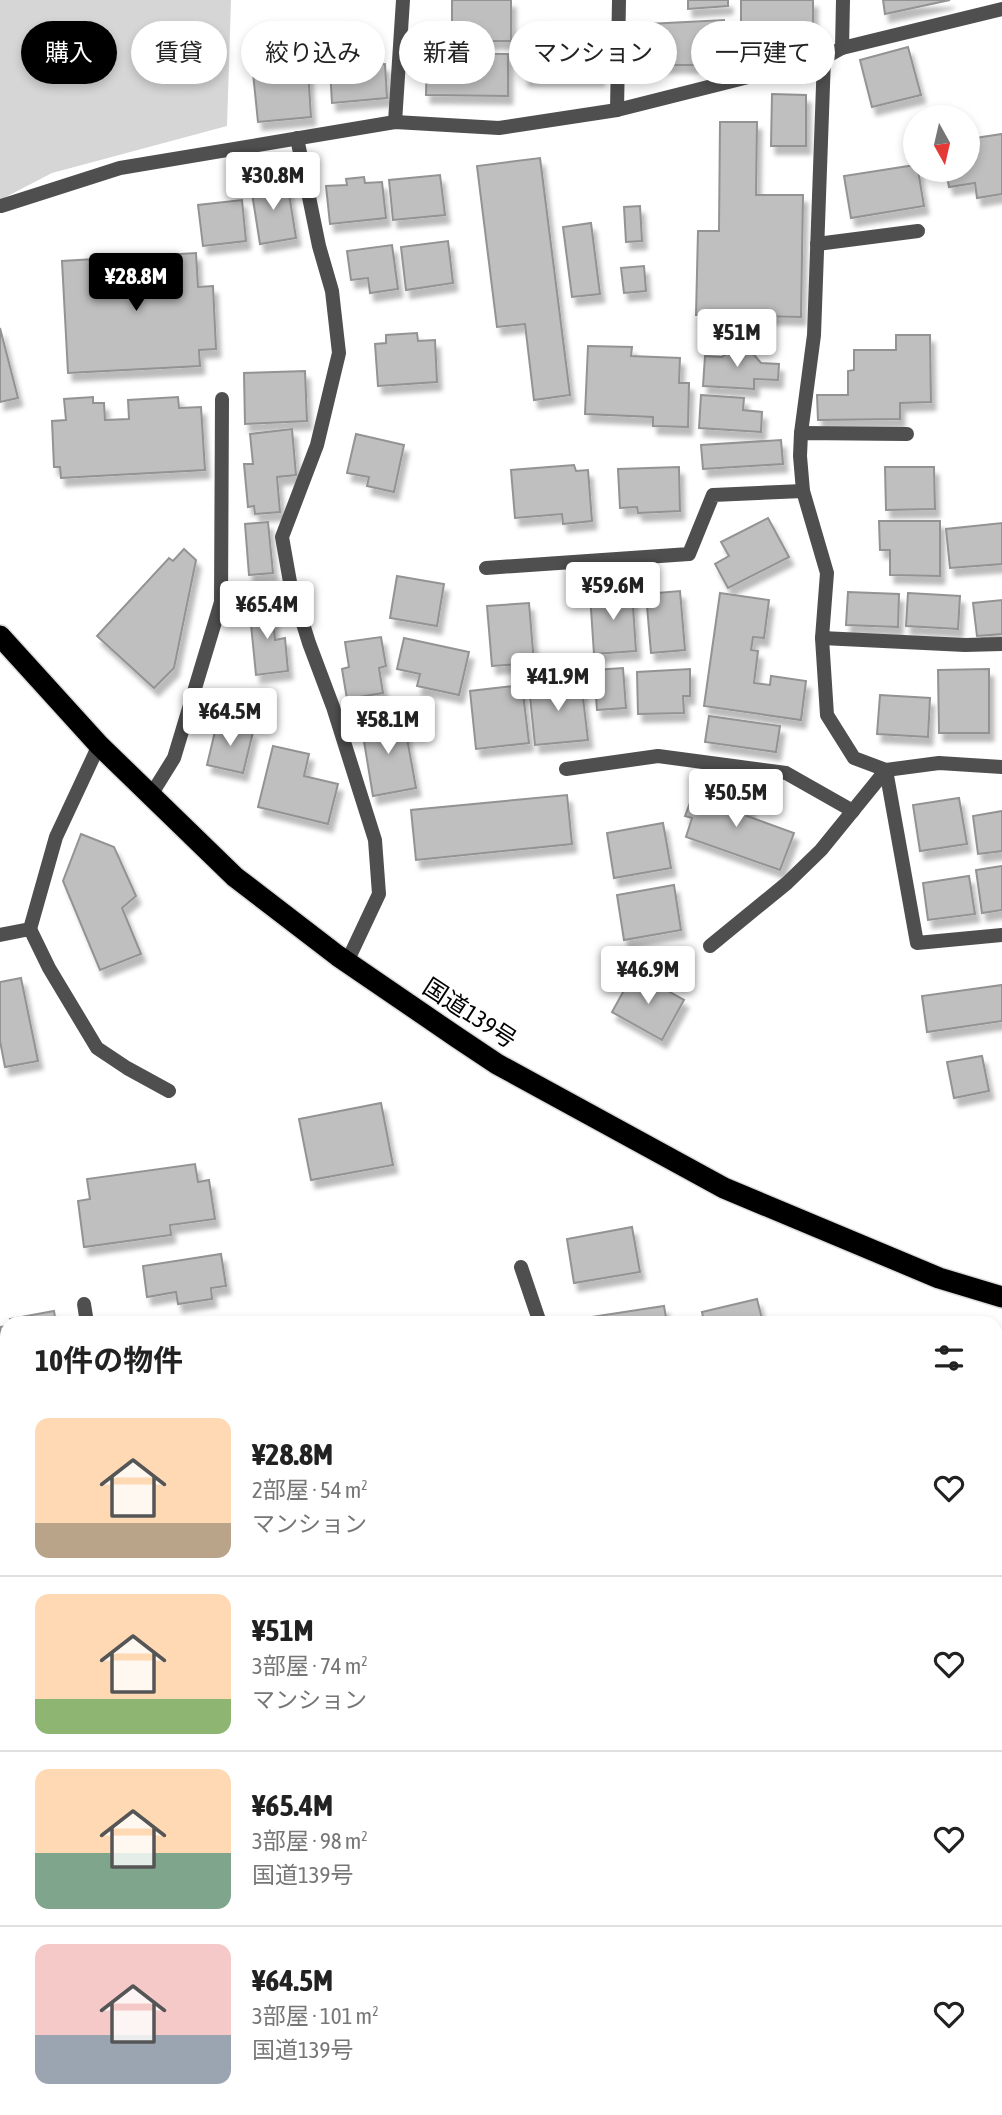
<!DOCTYPE html>
<html lang="ja">
<meta charset="utf-8">
<style>
:root{--surface:#fff;--page:#f2f2f2;--text:#222;--muted:#767676;--line:#e0e0e0;--accent:#000}
body{margin:0;font-family:"Asap Condensed","Noto Sans JP",sans-serif;background:var(--page);color:var(--text);height:100vh;display:flex;flex-direction:column;font-size:26px;white-space:nowrap}
*{box-sizing:border-box;margin:0}
p{font-size:23px;color:var(--muted)}
.icon{flex:none;width:38px;height:38px;fill:none;stroke:currentColor;stroke-width:2;stroke-linecap:round;stroke-linejoin:round}
.map{position:relative;flex:1;overflow:hidden}
.details{position:absolute;left:0px;top:1316px;width:1003px;height:800px;display:flex;flex-direction:column;background:var(--surface);border-radius:21px 21px 0 0;box-shadow:0 4px 10px #0003}
.details>*{flex:none}
.top-card{position:absolute;left:21px;top:21px;width:961px;height:63px;display:flex;gap:14px}
.needle{width:46px;rotate:172deg}
.tools{position:absolute;left:903px;top:105px;display:grid;gap:14px}
.tools a{display:grid;place-items:center;width:77px;height:77px;border-radius:50%;background:var(--surface);box-shadow:0 4px 10px #0003;font-size:35px}
.price{position:absolute;translate:-50% -60px;padding:0 16px;border-radius:7px;background:#fff;color:#222;font-size:23px;line-height:46px;filter:drop-shadow(0 2px 4px #0008)}
.price::after{content:'';position:absolute;left:50%;top:42px;width:21px;height:16px;margin-left:-10px;background:inherit;clip-path:polygon(0 0,100% 0,50% 100%)}
.price.active{background:var(--accent);color:#fff}
ul{padding:0;list-style:none}
li{display:flex;align-items:center;gap:21px;height:175px;padding:0 35px}
li+li{border-top:2px solid var(--line)}
li span{display:grid;place-items:center;flex:none;width:196px;height:140px;border-radius:14px;color:#555}
li>.icon{margin-inline-start:auto}
span .icon{width:84px;height:84px;fill:#fffc;stroke-width:1}
li b{font-size:30px}
h2{display:flex;justify-content:space-between;align-items:center;height:84px;padding:0 35px;font-size:30px}
.pill{padding:0 24px;border-radius:32px;background:var(--surface);box-shadow:0 4px 10px #0003;font-size:24px;line-height:63px}
.pill.active{background:var(--accent);color:#fff}
.map>svg:first-child{display:block}
.green{fill:#d6d6d6}
.building{fill:#bfbfbf;stroke:#939393;stroke-width:2;filter:url(#shadow)}
.lines{fill:none;stroke-linecap:round;stroke-linejoin:round}
.highway-casing{stroke:#dbdbdb;stroke-width:24}
.lane{stroke:#4f4f4f;stroke-width:14}
.street{stroke:#4f4f4f;stroke-width:14}
.secondary{stroke:#1c1c1c;stroke-width:14}
.highway{stroke:#000;stroke-width:21}
.labels{text-anchor:middle;dominant-baseline:central;stroke-width:5;stroke-linejoin:round;paint-order:stroke}
.street-label{font-size:24px;fill:#000;stroke:#fff}
</style>
<div class="map">
<svg width="1002" height="2115" viewBox="0 0 1002 2115">
<defs>
<filter id="shadow"><feDropShadow dx="4.5" dy="8" stdDeviation="2" flood-color="#0004"/></filter>
</defs>
<rect width="100%" height="100%" fill="#fff"/>
<polygon class="green" points="0,0 231,0 227,126 52,173 0,200"/>
<g class="building">
<rect x="452" y="0" width="59" height="41"/>
<polygon points="688,0 728,0 728,6 688,9"/>
<polygon points="741,0 813,0 813,27 741,26"/>
<polygon points="883,0 950,0 885,14"/>
<polygon points="724,20 723,60 696,59 695,65 646,65 648,24"/>
<polygon points="569,28 600,28 600,78 524,78 524,30 550,30 550,55 568,55"/>
<polygon points="908,47 921,95 872,107 860,60"/>
<polygon points="427,53 508,54 508,96 426,95"/>
<polygon points="385,64 387,98 332,103 330,69"/>
<polygon points="308,69 311,117 258,122 253,73"/>
<polygon points="772,94 806,95 806,146 771,146"/>
<polygon points="720,122 757,122 756,195 803,195 801,317 696,315 698,231 719,231"/>
<polygon points="1002,134 1002,194 977,198 975,183 949,187 946,170 968,170 968,139"/>
<polygon points="540,158 570,395 534,400 525,324 497,327 477,166"/>
<polygon points="915,165 915,170 918,170 924,206 851,218 844,176"/>
<polygon points="440,175 445,215 393,220 389,180"/>
<polygon points="364,177 365,183 382,182 386,218 330,224 326,186 347,185 346,179"/>
<polygon points="287,181 296,238 260,244 251,187"/>
<polygon points="242,200 246,241 203,246 198,205"/>
<polygon points="640,206 642,241 626,242 624,207"/>
<polygon points="591,223 600,294 572,297 563,227"/>
<polygon points="448,241 453,283 406,290 401,247"/>
<polygon points="392,245 398,289 370,293 368,278 351,280 347,251"/>
<polygon points="196,253 198,287 213,286 216,349 199,350 200,366 68,373 62,261"/>
<polygon points="644,266 646,291 624,293 621,268"/>
<polygon points="0,328 18,398 0,402"/>
<polygon points="417,333 418,341 435,340 437,382 378,386 375,344 386,343 386,335"/>
<polygon points="896,335 930,335 931,402 900,403 900,419 818,420 817,395 848,395 848,371 854,370 854,350 896,350"/>
<polygon points="742,341 761,363 779,364 778,380 754,379 754,389 703,386 705,356 722,357"/>
<polygon points="588,346 632,347 631,356 680,358 679,383 689,383 688,427 653,426 653,417 585,414"/>
<polygon points="305,371 307,421 245,424 244,373"/>
<polygon points="701,395 744,398 743,410 762,412 761,432 699,428"/>
<polygon points="93,397 93,403 104,403 105,420 129,419 128,400 178,397 179,408 201,407 205,470 61,478 60,467 54,467 52,421 66,420 64,399"/>
<polygon points="292,429 296,475 277,477 280,512 255,514 254,506 248,507 244,464 253,464 250,434"/>
<polygon points="356,434 404,445 394,492 367,486 369,477 347,473"/>
<polygon points="781,440 783,464 703,469 701,445"/>
<polygon points="574,465 576,471 588,470 592,521 563,524 562,514 515,518 511,470"/>
<polygon points="679,467 680,511 638,513 637,507 620,508 618,469"/>
<polygon points="885,467 934,467 935,509 886,510"/>
<polygon points="768,518 789,557 728,588 715,564 729,556 721,542"/>
<polygon points="879,521 940,521 940,576 890,575 890,550 880,550"/>
<polygon points="268,522 273,573 249,575 245,524"/>
<polygon points="1002,523 1002,564 950,568 946,529"/>
<polygon points="184,549 196,560 174,668 154,688 97,636 169,558 173,561"/>
<polygon points="397,576 444,584 437,626 390,618"/>
<polygon points="632,591 636,651 594,654 590,594"/>
<polygon points="680,591 685,650 651,653 646,594"/>
<polygon points="848,592 899,594 898,627 846,625"/>
<polygon points="720,593 769,600 764,638 753,637 751,650 758,651 754,683 770,685 771,676 806,681 801,720 704,706"/>
<polygon points="908,593 960,596 958,629 906,626"/>
<polygon points="1002,600 1002,634 977,636 973,603"/>
<polygon points="272,602 275,640 285,638 288,671 256,675 249,604"/>
<polygon points="529,603 534,663 492,666 487,606"/>
<polygon points="381,637 386,666 379,668 383,693 347,699 342,669 349,667 345,642"/>
<polygon points="404,638 469,652 459,695 417,686 420,674 397,669"/>
<polygon points="623,668 626,708 597,710 594,670"/>
<polygon points="690,669 690,696 683,696 684,713 638,714 637,672"/>
<polygon points="989,669 989,733 939,733 938,670"/>
<polygon points="581,681 588,740 535,745 529,687"/>
<polygon points="522,685 529,743 476,749 470,691"/>
<polygon points="880,695 930,698 928,737 877,734"/>
<polygon points="403,716 416,788 373,796 361,723"/>
<polygon points="709,716 780,726 776,752 705,742"/>
<polygon points="217,723 253,732 243,773 207,765"/>
<polygon points="273,746 309,754 304,776 338,784 328,824 258,807"/>
<polygon points="716,789 752,802 747,816 794,833 780,870 686,837 692,818 685,816 694,792 713,799"/>
<polygon points="567,795 572,844 416,860 411,810"/>
<polygon points="959,798 967,844 920,851 913,805"/>
<polygon points="1002,811 1002,851 978,854 973,816"/>
<polygon points="663,823 671,868 614,878 607,833"/>
<polygon points="81,834 114,847 136,896 122,908 141,954 100,970 63,881"/>
<polygon points="1002,866 1002,910 982,913 976,870"/>
<polygon points="969,876 975,914 928,920 923,883"/>
<polygon points="674,885 681,930 624,940 617,895"/>
<polygon points="634,972 684,1000 662,1040 612,1012"/>
<polygon points="21,978 38,1061 5,1067 0,1041 0,982"/>
<polygon points="1002,985 1002,1021 927,1032 922,996"/>
<polygon points="982,1056 989,1091 954,1098 947,1062"/>
<polygon points="381,1103 393,1165 311,1180 299,1119"/>
<polygon points="195,1164 198,1182 209,1180 215,1219 170,1225 171,1235 84,1247 78,1201 90,1199 87,1179"/>
<polygon points="632,1227 640,1272 574,1283 567,1239"/>
<polygon points="221,1254 226,1286 211,1288 212,1299 178,1304 176,1292 147,1297 143,1266"/>
<polygon points="757,1299 763,1323 704,1323 702,1312"/>
<polygon points="664,1306 667,1323 592,1323 591,1317"/>
<polygon points="54,1311 56,1323 11,1323 10,1319"/>
<polygon points="7,1326 7,1364 6,1364 0,1327"/>
<polygon points="996,1588 998,1588 1000,1599 1002,1599 1002,1651 996,1651"/>
<polygon points="1002,1659 1002,1721 996,1722 996,1660"/>
<polygon points="0,1724 7,1725 1,1776 0,1776"/>
<rect x="996" y="1776" width="6" height="166"/>
<polygon points="0,1859 7,1860 7,1902 0,1901"/>
<polygon points="0,1927 7,1928 2,1975 0,1975"/>
<polygon points="0,2016 7,2018 7,2030 2,2056 0,2055"/>
<polygon points="158,2109 223,2109 223,2115 157,2115"/>
<polygon points="668,2109 717,2109 718,2115 668,2115"/>
<rect x="725" y="2109" width="63" height="6"/>
</g>
<g class="lines">
<g class="highway-casing">
<polyline id="highway" points="0,636 99,745 235,877 338,956 458,1038 497,1064 724,1188 939,1278 1002,1297"/>
</g>
<g class="lane">
<polyline points="297,138 319,246 332,291 339,353 317,445 282,537 290,582 309,643 333,707 375,840 379,894 347,962"/>
<polyline points="801,433 814,335 824,58"/>
<polyline points="886,770 854,758 827,715 822,638 827,573 803,491 800,456 801,433 907,434"/>
<polyline points="461,2115 462,2109"/>
</g>
<g class="street">
<polyline points="842,48 843,0"/>
<polyline points="617,110 619,0"/>
<polyline points="395,122 403,0"/>
<polyline points="1,206 120,168 395,122 499,128 617,110 824,58 842,48 1002,9"/>
<polyline points="817,244 918,231"/>
<polyline points="486,568 689,554 713,495 803,491"/>
<polyline points="822,638 965,645 1002,644"/>
<polyline points="566,769 658,756 786,773 853,811"/>
<polyline points="886,770 917,943 1002,935"/>
<polyline points="151,795 174,758 221,602 222,399"/>
<polyline points="30,929 56,837 99,745"/>
<polyline points="0,935 30,929 49,968 97,1048 127,1068 169,1091"/>
<polyline points="710,946 787,883 821,850 886,770 939,763 1002,767"/>
<polyline points="521,1267 540,1323"/>
<polyline points="84,1304 87,1323"/>
<polyline points="0,1808 7,1809"/>
<polyline points="996,2036 1002,2036"/>
<polyline points="114,2109 116,2115"/>
<polyline points="893,2115 894,2109"/>
</g>
<g class="secondary">
<polyline points="996,1430 1002,1427"/>
<polyline points="339,2115 345,2109"/>
</g>
<use href="#highway" class="highway"/>
</g>
<g class="labels">
<g class="street-label">
<text transform="translate(470 1013) rotate(33)">国道139号</text>
</g>
</g>
</svg>
<div class="tools">
<a><svg class="needle" viewBox="-14 -14 28 28"><path d="M0-13l5 13h-10z" fill="#e53935"/><path d="M0 13l5-13h-10z" fill="#767676"/></svg></a>
</div>
<b class="price" style="left:273px;top:212px">¥30.8M</b>
<b class="price active" style="left:136px;top:313px">¥28.8M</b>
<b class="price" style="left:737px;top:369px">¥51M</b>
<b class="price" style="left:613px;top:622px">¥59.6M</b>
<b class="price" style="left:267px;top:641px">¥65.4M</b>
<b class="price" style="left:558px;top:713px">¥41.9M</b>
<b class="price" style="left:230px;top:748px">¥64.5M</b>
<b class="price" style="left:388px;top:756px">¥58.1M</b>
<b class="price" style="left:736px;top:829px">¥50.5M</b>
<b class="price" style="left:648px;top:1006px">¥46.9M</b>
<div class="top-card">
<a class="pill active">購入</a>
<a class="pill">賃貸</a>
<a class="pill">絞り込み</a>
<a class="pill">新着</a>
<a class="pill">マンション</a>
<a class="pill">一戸建て</a>
</div>
<section class="details">
<h2>10件の物件<svg class="icon" aria-label="filters" viewBox="0 0 24 24"><path d="M4 7h16M4 17h16"/><circle cx="9" cy="7" r="2"/><circle cx="15" cy="17" r="2"/></svg></h2>
<ul>
<li><span style="background:linear-gradient(#ffd9b3 75%,#b9a48a 0)"><svg class="icon" aria-label="home" viewBox="0 0 24 24"><path d="M3 11l9-7 9 7M6 9v11h12V9"/></svg></span><div><b>¥28.8M</b><p>2部屋 · 54 m²</p><p>マンション</p></div><svg class="icon" aria-label="heart" viewBox="0 0 24 24"><path d="M12 20l-8-8c-3-5 5-10 8-4 3-6 11-1 8 4z"/></svg></li>
<li><span style="background:linear-gradient(#ffd9b3 75%,#8fb573 0)"><svg class="icon" aria-label="home" viewBox="0 0 24 24"><path d="M3 11l9-7 9 7M6 9v11h12V9"/></svg></span><div><b>¥51M</b><p>3部屋 · 74 m²</p><p>マンション</p></div><svg class="icon" aria-label="heart" viewBox="0 0 24 24"><path d="M12 20l-8-8c-3-5 5-10 8-4 3-6 11-1 8 4z"/></svg></li>
<li><span style="background:linear-gradient(#ffd9b3 60%,#7fa58c 0)"><svg class="icon" aria-label="home" viewBox="0 0 24 24"><path d="M3 11l9-7 9 7M6 9v11h12V9"/></svg></span><div><b>¥65.4M</b><p>3部屋 · 98 m²</p><p>国道139号</p></div><svg class="icon" aria-label="heart" viewBox="0 0 24 24"><path d="M12 20l-8-8c-3-5 5-10 8-4 3-6 11-1 8 4z"/></svg></li>
<li><span style="background:linear-gradient(#f6c9c9 65%,#9aa5b1 0)"><svg class="icon" aria-label="home" viewBox="0 0 24 24"><path d="M3 11l9-7 9 7M6 9v11h12V9"/></svg></span><div><b>¥64.5M</b><p>3部屋 · 101 m²</p><p>国道139号</p></div><svg class="icon" aria-label="heart" viewBox="0 0 24 24"><path d="M12 20l-8-8c-3-5 5-10 8-4 3-6 11-1 8 4z"/></svg></li>
</ul>
</section>
</div>
